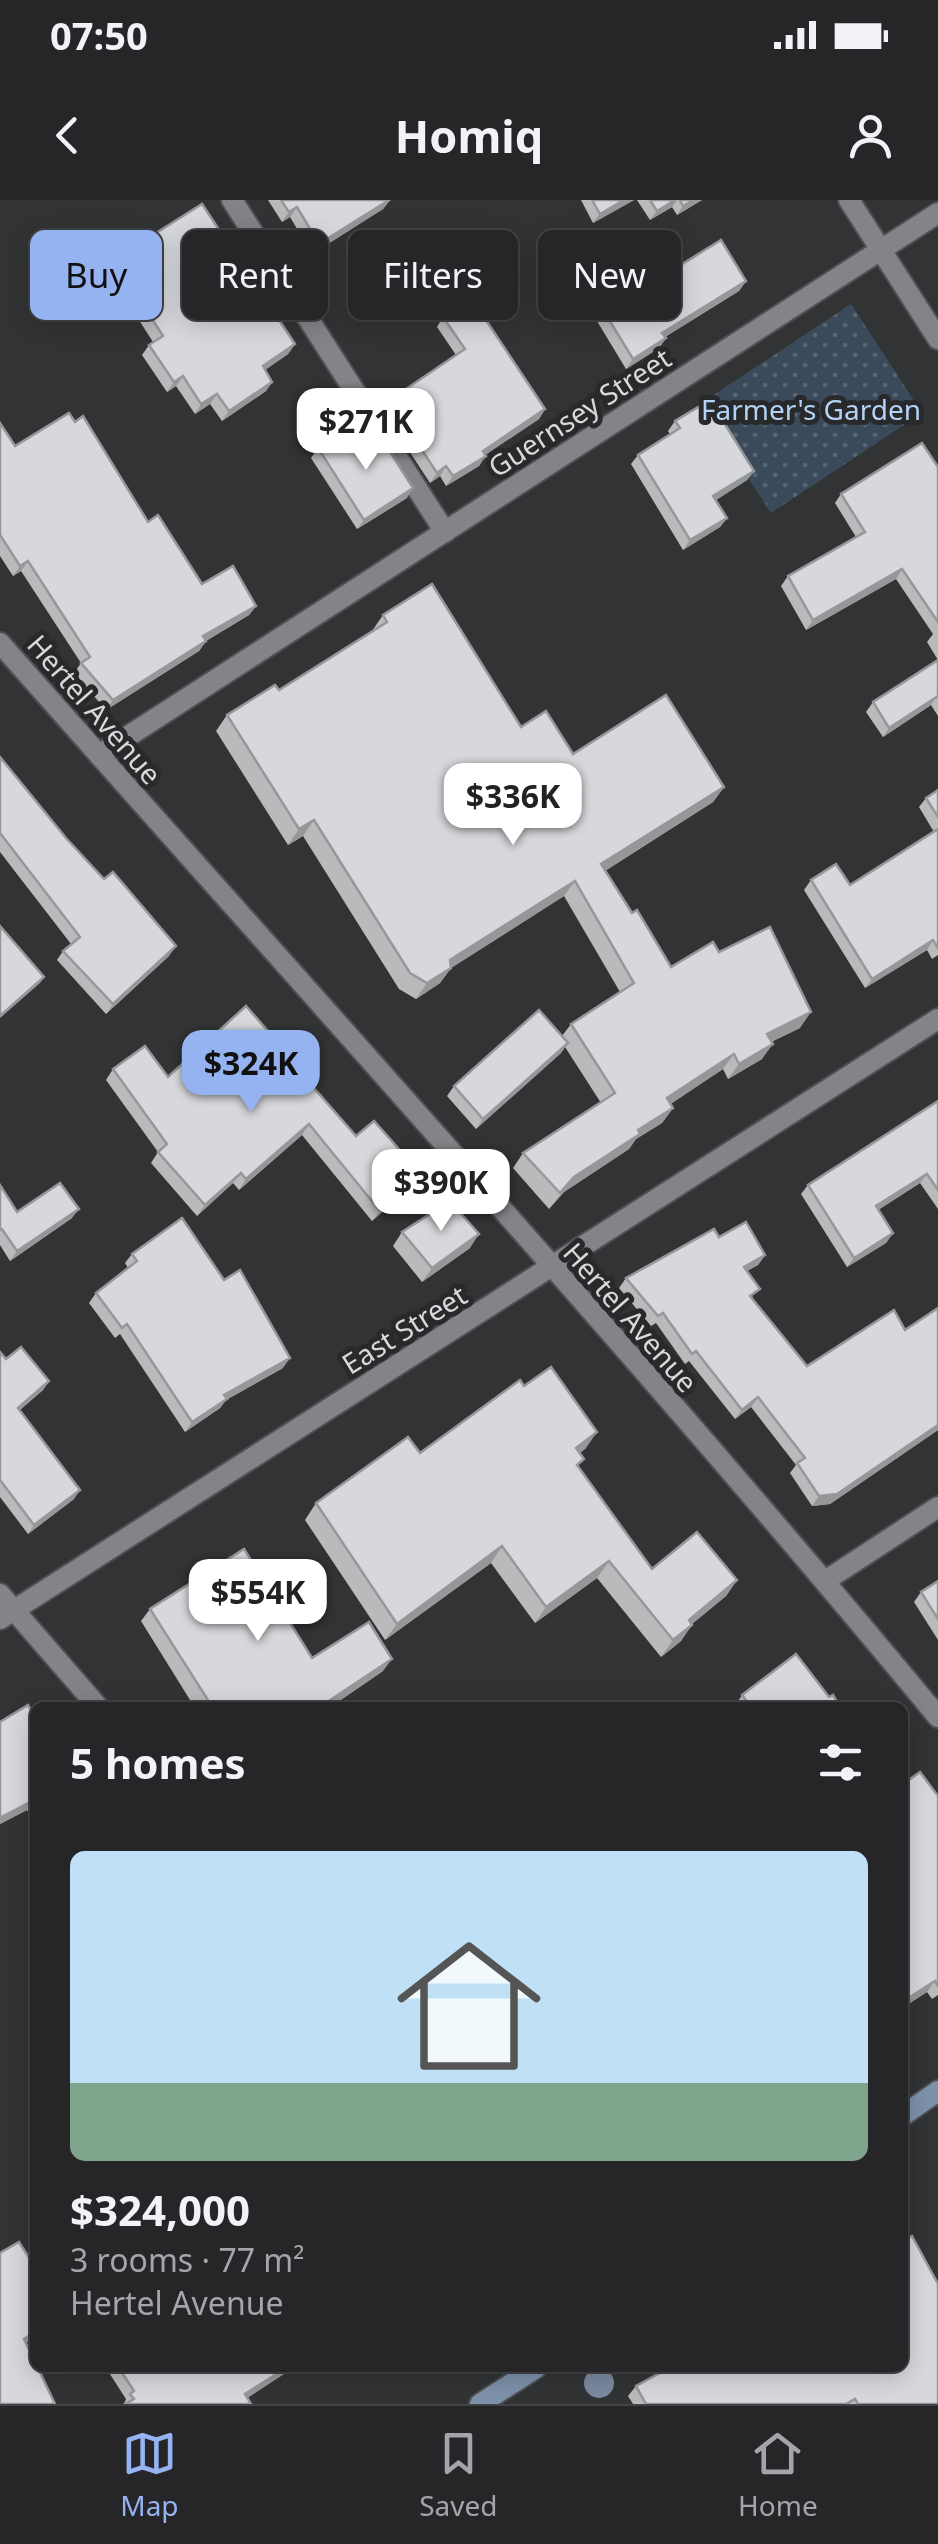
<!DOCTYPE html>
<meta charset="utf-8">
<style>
:root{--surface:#262628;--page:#2e2e30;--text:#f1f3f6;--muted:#a4a5a8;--line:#424345;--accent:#95b2f1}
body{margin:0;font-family:"Noto Sans",sans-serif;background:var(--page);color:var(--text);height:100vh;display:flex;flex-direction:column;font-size:38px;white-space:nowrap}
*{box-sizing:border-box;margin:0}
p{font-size:32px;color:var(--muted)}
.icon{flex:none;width:55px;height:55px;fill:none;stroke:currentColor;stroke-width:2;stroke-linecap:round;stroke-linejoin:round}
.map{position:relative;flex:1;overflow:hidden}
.details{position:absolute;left:30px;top:1502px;width:878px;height:670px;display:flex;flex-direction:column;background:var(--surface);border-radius:15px;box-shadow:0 5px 25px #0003,0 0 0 2px var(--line)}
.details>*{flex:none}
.top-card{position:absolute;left:30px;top:30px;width:880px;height:90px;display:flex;gap:20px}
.price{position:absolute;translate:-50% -85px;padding:0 22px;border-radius:20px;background:#fff;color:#222;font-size:32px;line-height:65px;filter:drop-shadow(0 2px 5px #0008)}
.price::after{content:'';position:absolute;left:50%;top:60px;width:30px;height:22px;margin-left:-15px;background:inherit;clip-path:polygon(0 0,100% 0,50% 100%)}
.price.on{background:var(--accent);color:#111}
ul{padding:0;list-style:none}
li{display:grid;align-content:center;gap:20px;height:530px;padding:0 40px}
li span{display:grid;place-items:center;height:310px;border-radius:15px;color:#555}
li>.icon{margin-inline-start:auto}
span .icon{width:180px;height:180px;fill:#fffc;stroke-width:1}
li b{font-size:42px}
h2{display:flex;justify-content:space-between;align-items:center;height:120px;padding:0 40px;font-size:42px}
.chip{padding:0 35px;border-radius:15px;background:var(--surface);box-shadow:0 5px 25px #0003,0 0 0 2px var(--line);font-size:35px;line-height:90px}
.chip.on{background:var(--accent);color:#111}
.status{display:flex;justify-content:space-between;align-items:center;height:70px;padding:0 50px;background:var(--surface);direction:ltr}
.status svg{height:28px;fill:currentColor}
header{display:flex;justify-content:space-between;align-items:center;height:130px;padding:0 40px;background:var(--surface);font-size:45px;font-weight:700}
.tabs{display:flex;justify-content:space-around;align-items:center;height:140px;border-top:2px solid var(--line);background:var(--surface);font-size:28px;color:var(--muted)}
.tabs a{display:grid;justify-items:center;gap:5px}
.tabs .on{color:var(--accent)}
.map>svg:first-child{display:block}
.grass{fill:url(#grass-dots)}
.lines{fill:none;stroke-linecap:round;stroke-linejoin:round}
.minor-casing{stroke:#4e5052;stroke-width:24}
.tertiary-casing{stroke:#4e5052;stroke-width:24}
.secondary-casing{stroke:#4e5052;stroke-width:24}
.minor{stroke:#838487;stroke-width:20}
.tertiary{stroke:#838487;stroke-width:20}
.secondary{stroke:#7d91a9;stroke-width:20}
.tree{fill:#7a8a9f}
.wall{fill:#b8babc}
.shaded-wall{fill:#969799}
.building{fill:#d6d8db;stroke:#969799;stroke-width:2.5}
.labels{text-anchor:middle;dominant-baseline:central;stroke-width:10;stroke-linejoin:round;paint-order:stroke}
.park-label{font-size:28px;fill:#b4d2f6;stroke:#28292b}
.street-label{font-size:28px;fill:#d8d9db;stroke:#28292b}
</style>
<div class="status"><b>07:50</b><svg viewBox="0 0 49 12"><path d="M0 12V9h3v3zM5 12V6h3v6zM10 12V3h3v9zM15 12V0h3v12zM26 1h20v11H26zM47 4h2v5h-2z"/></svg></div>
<header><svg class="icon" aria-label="back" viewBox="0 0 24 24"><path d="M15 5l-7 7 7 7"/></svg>Homiq<svg class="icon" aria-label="person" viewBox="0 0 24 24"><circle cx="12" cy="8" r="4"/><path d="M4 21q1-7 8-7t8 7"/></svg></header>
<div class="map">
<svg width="938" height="2204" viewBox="0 0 938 2204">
<defs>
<pattern id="grass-dots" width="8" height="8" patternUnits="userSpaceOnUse" patternTransform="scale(2.5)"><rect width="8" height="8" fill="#3b4a5b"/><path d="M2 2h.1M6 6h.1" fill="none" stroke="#576472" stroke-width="1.8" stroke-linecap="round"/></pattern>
</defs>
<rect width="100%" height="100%" fill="#323335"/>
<polygon class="grass" points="851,104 922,213 771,313 700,204"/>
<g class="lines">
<g class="minor-casing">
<g id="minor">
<polyline points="232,0 445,332"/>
<polyline points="849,0 938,139"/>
<polyline points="99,555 938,13"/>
<polyline points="825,1381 938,1307"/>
<polyline points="0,1394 99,1508"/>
<polyline points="0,1419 938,819"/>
</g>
</g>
<g class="tertiary-casing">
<path id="tertiary" d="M0 443C314 799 635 1151 938 1517"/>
</g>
<g class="secondary-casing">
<g id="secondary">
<polyline points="902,1916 938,1891"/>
<polyline points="480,2204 536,2168"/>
</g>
</g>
<use href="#minor" class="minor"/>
<use href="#tertiary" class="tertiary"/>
<use href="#secondary" class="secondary"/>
</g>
<circle class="tree" cx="599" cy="2183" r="15"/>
<g class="wall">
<polygon points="268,0 390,0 383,9 312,54 290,17 282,22"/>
<polygon points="581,0 634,0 593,23"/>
<polygon points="637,0 702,0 677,15 672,7 650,20"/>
<polygon points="134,47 295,144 288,154 265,170 272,182 266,191 222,221 210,204 195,214 176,186 167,192 142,155 149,145 153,142 130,106 137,96 148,89 127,56"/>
<polygon points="581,74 637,92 746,81 739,91 665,137 666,138 659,148 626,169 574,83"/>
<polygon points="443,117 545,209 539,219 485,255 479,266 446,286 440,276 430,283 396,231 404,220 393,203 400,193 456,155 437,127"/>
<polygon points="675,221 754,271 747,280 716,300 727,318 720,327 683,350 631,264 638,255 670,234 668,231"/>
<polygon points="0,223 15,246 148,322 202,384 256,406 249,415 206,441 199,451 106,510 74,473 81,463 21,371 13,376 0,356"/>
<polygon points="318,248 358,251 407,298 357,329 311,258"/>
<polygon points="938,267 938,460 927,442 933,434 896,379 806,430 781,386 788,376 856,337 835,303 841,294"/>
<polygon points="383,415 521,527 573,554 724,587 713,602 605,671 632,713 671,767 719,752 800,828 771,842 762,859 728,879 723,869 670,904 673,908 662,923 636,939 629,949 564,992 549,1009 513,968 523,953 601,903 565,847 561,853 476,929 447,896 454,886 562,836 571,824 620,792 564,696 451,768 440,783 416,799 399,789 303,636 288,645 216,531 227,515 279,490 372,431"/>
<polygon points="938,460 938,516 931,505 883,537 866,512 873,502"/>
<polygon points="0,557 66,638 169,756 106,814 57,760 63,751 71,744 0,652"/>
<polygon points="938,590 938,755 932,759 927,750 865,788 804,690 811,680 850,685 934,632 919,607 926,598"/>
<polygon points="266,833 356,936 421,974 413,985 372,1021 302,935 239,990 233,983 197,1016 151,963 158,952 106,880 113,869 168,877"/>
<polygon points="938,901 938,1009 920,983 878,1010 893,1033 886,1043 847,1067 801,994 808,985"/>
<polygon points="0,985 17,1012 72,1018 10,1061 0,1045"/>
<polygon points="402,1032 470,1048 422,1082 393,1046"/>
<polygon points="719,1037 765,1055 758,1065 747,1071 753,1099 807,1166 905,1130 938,1108 938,1230 830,1304 812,1306 790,1273 796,1265 751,1207 735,1219 689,1161 685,1164 656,1123 651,1126 619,1088 626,1078"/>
<polygon points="132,1054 283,1168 226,1200 220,1208 185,1232 120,1134 115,1138 89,1103 96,1093 128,1068 125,1063"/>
<polygon points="0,1152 6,1159 49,1181 43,1190 20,1210 74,1299 28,1334 0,1297"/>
<polygon points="524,1186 586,1248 580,1253 578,1267 652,1369 737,1380 726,1396 692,1424 681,1441 661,1457 597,1378 535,1423 491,1363 385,1440 305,1320 316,1303 420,1253"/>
<polygon points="938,1381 938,1440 914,1402 921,1392"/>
<polygon points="150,1409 312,1458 383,1471 329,1508 195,1508 141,1421"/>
<polygon points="742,1495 829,1497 841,1508 736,1508 735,1506"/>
<polygon points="35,1517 35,1623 27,1610 0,1624 0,1522"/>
<polygon points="902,1577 906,1582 938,1596 938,1795 932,1799 927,1792 902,1808"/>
<polygon points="106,2168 293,2168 247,2198 251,2204 124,2204 126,2199"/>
<polygon points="676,2172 938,2204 633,2204 628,2196 636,2186"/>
</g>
<g class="shaded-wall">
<polygon points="390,0 383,9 312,54 319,44"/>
<polygon points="624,0 634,0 593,23 600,14"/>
<polygon points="675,0 677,0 672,7 650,20 657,11"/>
<polygon points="693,0 702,0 677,15 683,6"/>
<polygon points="297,7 290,17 282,22 289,12"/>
<polygon points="746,81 739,91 655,143 662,133"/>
<polygon points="666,138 659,148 626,169 633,159"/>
<polygon points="295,144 288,154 256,176 263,166"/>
<polygon points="183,176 176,186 167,192 174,182"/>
<polygon points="272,182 266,191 222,221 229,211"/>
<polygon points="217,194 210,204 195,214 201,204"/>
<polygon points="545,209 539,219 476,261 483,251"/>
<polygon points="486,256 479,266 446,286 453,276"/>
<polygon points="446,266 440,276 430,283 437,273"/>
<polygon points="754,271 747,280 707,306 713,296"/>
<polygon points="413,288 407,298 357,329 364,320"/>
<polygon points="727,318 720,327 683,350 690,340"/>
<polygon points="28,361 21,371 13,376 20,366"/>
<polygon points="902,369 896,379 806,430 813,420"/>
<polygon points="256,406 249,415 197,446 203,436"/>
<polygon points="206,441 199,451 106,510 113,500"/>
<polygon points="937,496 931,505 883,537 889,528"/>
<polygon points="724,587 713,602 590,680 601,664"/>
<polygon points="314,620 303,636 288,645 299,629"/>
<polygon points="575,681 564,696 451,768 440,783 416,799 427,783 450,760"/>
<polygon points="933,740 927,750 865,788 872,779"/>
<polygon points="176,746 169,756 106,814 113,804"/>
<polygon points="44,777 40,783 0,818 0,816"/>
<polygon points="811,812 800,828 756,849 767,834"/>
<polygon points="568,843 561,853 476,929 483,919"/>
<polygon points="773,844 762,859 728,879 739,864"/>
<polygon points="734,854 723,869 656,914 667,898"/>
<polygon points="673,908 662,923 636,939 629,949 564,992 549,1009 574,977 638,930"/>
<polygon points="309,924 302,935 239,990 246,979"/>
<polygon points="241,973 233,983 197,1016 205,1005"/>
<polygon points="421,974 413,985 372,1021 380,1011"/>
<polygon points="927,974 920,983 869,1016 876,1006"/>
<polygon points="79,1009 72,1018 10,1061 17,1051"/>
<polygon points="893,1033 886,1043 847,1067 854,1058"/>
<polygon points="479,1034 470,1048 422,1082 432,1068"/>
<polygon points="765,1055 758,1065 737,1076 744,1067"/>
<polygon points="290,1158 283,1168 226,1200 220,1208 185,1232 192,1222 224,1195"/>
<polygon points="49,1181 43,1190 11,1217 18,1208"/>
<polygon points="758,1197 751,1207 735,1219 742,1210"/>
<polygon points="938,1225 938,1230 830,1304 812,1306 819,1296"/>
<polygon points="597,1232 586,1248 565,1264 576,1248"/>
<polygon points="80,1290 74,1299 28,1334 34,1325"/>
<polygon points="502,1346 491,1363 385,1440 397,1424"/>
<polygon points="609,1361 597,1378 535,1423 546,1407"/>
<polygon points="737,1380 726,1396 677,1436 689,1420"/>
<polygon points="692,1425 681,1441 661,1457 673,1440"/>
<polygon points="392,1459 383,1471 329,1508 326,1503"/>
<polygon points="34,1600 27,1610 0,1624 0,1618"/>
<polygon points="935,1781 927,1792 902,1808 902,1802"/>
<polygon points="35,2132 35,2137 17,2149 24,2139"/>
<polygon points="286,2168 293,2168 238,2204 245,2194"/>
</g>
<g class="building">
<polygon points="281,0 389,0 319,44 297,7 289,12"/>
<polygon points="592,0 624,0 600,14"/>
<polygon points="650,0 675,0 657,11"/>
<polygon points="680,0 693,0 683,6"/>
<polygon points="202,4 295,144 263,166 272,182 229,211 217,194 201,204 183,176 174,182 149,145 163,136 137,96 158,83 134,47"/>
<polygon points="721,40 746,81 662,133 666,138 633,159 581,74 613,53 637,92"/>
<polygon points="472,99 545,209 483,251 486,256 453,276 446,266 437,273 403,221 413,214 400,193 465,149 443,117"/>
<polygon points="710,200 754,271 713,296 727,318 690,340 638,255 680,228 675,221"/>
<polygon points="69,213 75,222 83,216 148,322 158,315 202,384 233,366 256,406 203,436 206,441 113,500 81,463 90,457 28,361 20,366 0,335 0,223 15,246"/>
<polygon points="346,230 358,251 380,236 413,288 364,320 318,248"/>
<polygon points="922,243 938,267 938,422 902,369 813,420 788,376 865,332 841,294"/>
<polygon points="432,384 521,527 546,511 573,554 666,495 724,587 601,664 632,713 637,710 671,767 713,742 719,752 770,727 811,812 767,834 773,844 739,864 734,854 667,898 673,908 638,930 640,934 574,977 560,993 523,953 615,893 571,824 634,783 575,681 450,760 451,768 427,783 410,773 314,620 299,629 227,515 275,485 279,490 387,422 383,415"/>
<polygon points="938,460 938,496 889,528 873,502"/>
<polygon points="0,557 66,638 104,679 113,672 176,746 113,804 63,751 80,737 0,633"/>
<polygon points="938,590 938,617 926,598"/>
<polygon points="938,629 938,748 933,740 872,779 811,680 836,664 850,685"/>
<polygon points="0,726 44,777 0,816"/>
<polygon points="246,806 267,830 265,832 356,936 374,921 421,974 380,1011 309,924 246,979 241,973 205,1005 158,952 167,944 113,869 145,846 168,877"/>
<polygon points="539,810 568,843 483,919 454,886"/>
<polygon points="938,901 938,990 927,974 876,1006 893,1033 854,1058 808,985"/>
<polygon points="60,983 79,1009 17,1051 2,1029 0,1030 0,985 17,1012"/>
<polygon points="450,1001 479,1034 432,1068 402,1032"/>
<polygon points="182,1018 224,1080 240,1070 290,1158 224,1195 227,1199 192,1222 127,1124 122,1128 96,1093 137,1061 132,1054"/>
<polygon points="746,1022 765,1055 744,1067 760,1089 750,1096 807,1166 894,1110 905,1130 938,1108 938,1225 837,1294 819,1296 797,1263 805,1258 758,1197 742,1210 696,1151 692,1154 663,1113 658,1116 626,1078 714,1029 719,1037"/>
<polygon points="21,1147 49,1181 18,1208 80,1290 34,1325 0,1280 0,1152 6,1159"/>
<polygon points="551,1167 597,1232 576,1248 584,1259 577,1265 652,1369 697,1332 737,1380 689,1420 692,1425 673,1440 609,1361 546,1407 502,1346 397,1424 316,1303 408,1237 420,1253 520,1180 524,1186"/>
<polygon points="244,1349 312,1458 369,1422 392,1459 326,1503 329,1508 213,1508 150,1409"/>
<polygon points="938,1381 938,1419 921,1392"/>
<polygon points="796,1454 829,1497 833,1495 841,1508 752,1508 742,1495"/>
<polygon points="28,1505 35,1517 35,1602 34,1600 0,1618 0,1522"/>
<polygon points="920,1572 938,1596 938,1786 935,1781 902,1802 902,1577 906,1582"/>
<polygon points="912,2036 938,2084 938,2204 858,2204 855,2199 846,2204 646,2204 636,2186 669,2168 674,2168 676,2172 685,2168 902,2168 902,2042"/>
<polygon points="19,2042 35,2067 35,2132 24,2139 35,2162 35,2168 38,2168 55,2204 0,2204 0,2053"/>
<polygon points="119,2168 286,2168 245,2194 251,2204 125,2204 134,2199 130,2194 134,2191"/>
</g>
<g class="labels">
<g class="park-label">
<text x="811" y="209">Farmer's Garden</text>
</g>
<g class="street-label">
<text transform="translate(579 212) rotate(-33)">Guernsey Street</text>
<text transform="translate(95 509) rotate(49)">Hertel Avenue</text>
<text transform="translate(631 1117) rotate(49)">Hertel Avenue</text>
<text transform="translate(404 1129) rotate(-32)">East Street</text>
</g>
</g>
</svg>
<b class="price" style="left:366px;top:273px">$271K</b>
<b class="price" style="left:513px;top:648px">$336K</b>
<b class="price on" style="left:251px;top:915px">$324K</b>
<b class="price" style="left:441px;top:1034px">$390K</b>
<b class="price" style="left:258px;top:1444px">$554K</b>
<div class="top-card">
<a class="chip on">Buy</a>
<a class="chip">Rent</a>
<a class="chip">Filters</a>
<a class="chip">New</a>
</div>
<section class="details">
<h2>5 homes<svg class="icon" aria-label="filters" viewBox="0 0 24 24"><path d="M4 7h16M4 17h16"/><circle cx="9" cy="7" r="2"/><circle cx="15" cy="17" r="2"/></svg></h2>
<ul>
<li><span style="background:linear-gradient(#bfe0f5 75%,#7fa58c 0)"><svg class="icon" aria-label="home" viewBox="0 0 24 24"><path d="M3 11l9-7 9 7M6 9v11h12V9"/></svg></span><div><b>$324,000</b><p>3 rooms · 77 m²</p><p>Hertel Avenue</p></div></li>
</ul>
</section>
</div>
<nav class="tabs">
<a class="on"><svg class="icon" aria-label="map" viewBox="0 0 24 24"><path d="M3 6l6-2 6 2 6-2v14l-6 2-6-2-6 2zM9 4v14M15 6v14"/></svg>Map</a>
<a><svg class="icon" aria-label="saved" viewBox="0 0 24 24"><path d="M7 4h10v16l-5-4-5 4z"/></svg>Saved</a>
<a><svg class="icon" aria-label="home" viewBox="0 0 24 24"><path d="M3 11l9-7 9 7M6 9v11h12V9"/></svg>Home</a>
</nav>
